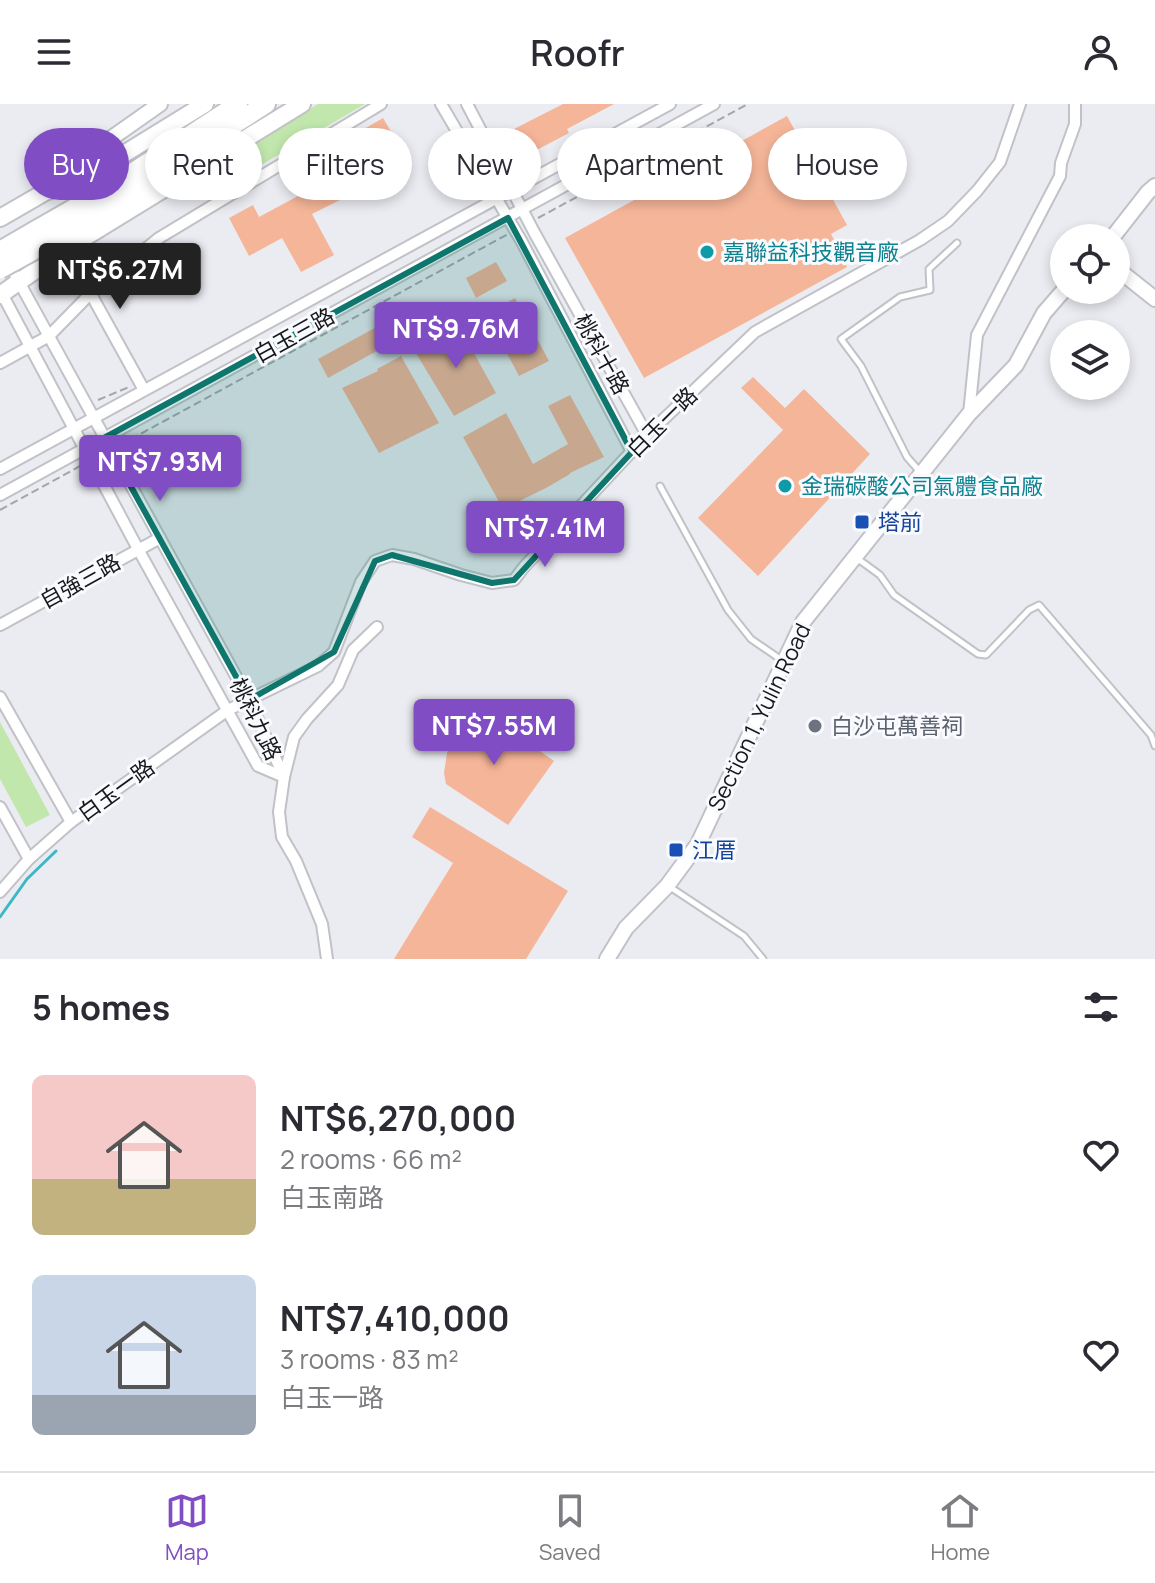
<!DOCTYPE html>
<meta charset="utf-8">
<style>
:root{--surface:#fff;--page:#f7f7f7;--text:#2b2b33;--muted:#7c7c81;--line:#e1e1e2;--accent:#814dc5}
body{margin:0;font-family:Manrope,"Noto Sans TC",sans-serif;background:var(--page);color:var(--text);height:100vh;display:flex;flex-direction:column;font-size:30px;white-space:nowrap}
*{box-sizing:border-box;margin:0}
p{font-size:26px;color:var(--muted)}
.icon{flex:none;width:44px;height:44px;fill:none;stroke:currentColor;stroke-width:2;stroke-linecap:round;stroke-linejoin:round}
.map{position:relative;height:855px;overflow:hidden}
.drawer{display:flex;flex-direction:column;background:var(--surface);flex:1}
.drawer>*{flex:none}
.hud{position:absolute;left:24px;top:24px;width:1108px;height:72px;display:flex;gap:16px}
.buttons{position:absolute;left:1050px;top:120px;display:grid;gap:16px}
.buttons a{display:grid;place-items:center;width:80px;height:80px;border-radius:50%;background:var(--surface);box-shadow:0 4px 12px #0003;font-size:40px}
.price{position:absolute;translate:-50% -68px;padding:0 18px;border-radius:8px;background:var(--accent);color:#fff;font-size:26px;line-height:52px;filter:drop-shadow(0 2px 4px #0008)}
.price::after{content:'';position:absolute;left:50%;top:48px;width:24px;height:18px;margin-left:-12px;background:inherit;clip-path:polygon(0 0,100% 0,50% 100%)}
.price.selected{background:#222;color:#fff}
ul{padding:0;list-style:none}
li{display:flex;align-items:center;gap:24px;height:200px;padding:0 32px}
li span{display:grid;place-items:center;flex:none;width:224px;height:160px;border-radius:12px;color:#555}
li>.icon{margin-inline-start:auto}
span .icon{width:96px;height:96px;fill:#fffc;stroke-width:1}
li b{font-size:34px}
h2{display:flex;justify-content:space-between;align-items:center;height:96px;padding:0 32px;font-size:34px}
.tag{padding:0 28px;border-radius:36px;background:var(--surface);box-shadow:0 4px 12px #0003;font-size:28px;line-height:72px}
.tag.selected{background:var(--accent);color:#fff}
header{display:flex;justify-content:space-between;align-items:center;height:104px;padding:0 32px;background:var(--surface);font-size:36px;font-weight:600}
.dock{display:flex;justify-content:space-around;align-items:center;height:112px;border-top:2px solid var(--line);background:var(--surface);font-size:22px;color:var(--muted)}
.dock a{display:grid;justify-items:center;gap:4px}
.dock .selected{color:var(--accent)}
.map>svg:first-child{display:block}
.green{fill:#c1e7ad}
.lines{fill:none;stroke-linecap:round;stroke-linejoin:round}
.stream{stroke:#3db7c6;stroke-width:3}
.building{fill:#f5b598}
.lane-casing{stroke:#c1c2c7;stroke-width:9}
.street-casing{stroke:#c1c2c7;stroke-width:14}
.secondary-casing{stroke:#c1c2c7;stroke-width:18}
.primary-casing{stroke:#c1c2c7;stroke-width:20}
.highway-casing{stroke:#c1c2c7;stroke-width:22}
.path{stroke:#a4a5aa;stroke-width:2;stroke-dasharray:8 4;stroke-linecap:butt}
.lane{stroke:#fff;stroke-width:5}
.street{stroke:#fff;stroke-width:10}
.secondary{stroke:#fff;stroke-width:14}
.primary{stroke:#fff;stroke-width:16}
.highway{stroke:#fff;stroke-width:18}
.highway-bridge-casing{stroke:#c1c2c7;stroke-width:22;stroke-linecap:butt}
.highway-bridge{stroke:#fff;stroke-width:18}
.marked{fill:#0f766e;fill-opacity:0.2;stroke:#0f766e;stroke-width:6;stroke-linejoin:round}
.culture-dot{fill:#0f9aa8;stroke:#f9fafe;stroke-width:3}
.transit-dot{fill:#1a4fb4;stroke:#f9fafe;stroke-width:3}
.worship-dot{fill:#6b7280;stroke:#f9fafe;stroke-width:3}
.labels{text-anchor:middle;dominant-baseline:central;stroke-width:6;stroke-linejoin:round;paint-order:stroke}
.culture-label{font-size:22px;fill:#0d838f;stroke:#f9fafe;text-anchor:start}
.street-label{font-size:22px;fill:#161719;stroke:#f9fafe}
.transit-label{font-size:22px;fill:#164399;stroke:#f9fafe;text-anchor:start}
.worship-label{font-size:22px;fill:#5b616d;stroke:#f9fafe;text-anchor:start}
</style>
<header><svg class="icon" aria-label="menu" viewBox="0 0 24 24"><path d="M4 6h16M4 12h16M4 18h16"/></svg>Roofr<svg class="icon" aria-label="person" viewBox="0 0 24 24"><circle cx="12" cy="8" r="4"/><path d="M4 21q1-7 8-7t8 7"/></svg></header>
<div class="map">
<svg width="1155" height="855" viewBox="0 0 1155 855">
<rect width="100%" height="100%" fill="#ebecf2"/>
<g class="green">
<polygon points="318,0 365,0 242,72 230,53"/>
<polygon points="0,618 50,711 26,723 0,675"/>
</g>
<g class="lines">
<polyline class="stream" points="0,813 27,775 56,747"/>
</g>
<g class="building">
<polygon points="563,0 614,0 567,25 569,29 527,51 514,25"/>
<polygon points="787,12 847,121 831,130 847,163 644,274 565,134"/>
<polygon points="383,14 396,36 371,50 374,54 348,71 333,46 365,26 364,25"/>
<polygon points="317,53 340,96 312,110 334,151 301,168 282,134 249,152 229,114 253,101 259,113 311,85 303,72 292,78 287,71"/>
<polygon points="496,158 507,177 476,194 466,174"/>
<polygon points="515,194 549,257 519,272 486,210"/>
<polygon points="469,218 474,228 465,233 496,289 454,312 414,246"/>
<polygon points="382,220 393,238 328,274 318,255"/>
<polygon points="401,252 439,319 379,349 342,284 378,267 377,265"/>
<polygon points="753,273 785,304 804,285 870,350 758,472 698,414 783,326 741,284"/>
<polygon points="570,291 604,353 570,369 570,370 546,384 503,405 463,333 506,309 533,360 568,340 548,302"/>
<polygon points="479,604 554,657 508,721 446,680 444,669 447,649"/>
<polygon points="430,703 568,787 526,855 394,855 453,759 412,733"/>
</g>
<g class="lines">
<g class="lane-casing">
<g id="lane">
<polyline points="921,369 907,353 861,262 841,235 900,193 930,186 929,165 957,139"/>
<polyline points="660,382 728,506 751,535 783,557"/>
<polyline points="858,455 880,471 894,491 978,550 986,551 1029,506 1039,501 1151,631 1155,642"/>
<polyline points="670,783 744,832 763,855"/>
</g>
</g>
<g class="street-casing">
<g id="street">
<polyline points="441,0 522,138 632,348"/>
<polyline points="467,0 534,128 647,331"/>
<polyline points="66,145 144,286"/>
<polyline points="7,156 249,596 284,673"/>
<polyline points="0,186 138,445 258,662 284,673"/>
<polyline points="0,259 49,232 91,189 159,134 381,0"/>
<polyline points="969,310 977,231 1060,72 1061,59 1075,20 1075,0"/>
<polyline points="0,365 670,0"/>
<polyline points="0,391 714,0"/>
<polyline points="0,521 160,434"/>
<polyline points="0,593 71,718"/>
<polyline points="0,703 29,755"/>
<polyline points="0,788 29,755 71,718 228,606 318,562 334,548 361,478 375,457 392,451 414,455 461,471 492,479 514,476 524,463 647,331 755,228 920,136 948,117 977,87 1000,58 1020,0"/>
<polyline points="327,855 322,820 296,757 282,733 279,708 284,673 294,633 307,615 338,581 353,546 377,523"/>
</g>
</g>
<g class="secondary-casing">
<g id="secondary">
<polyline points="46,86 69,64 160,0"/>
<polyline points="1112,134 1148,88 1155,82"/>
<polyline points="1116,164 1155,195"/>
<polyline points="607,855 626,824 667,782 698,740 803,518 969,310 1016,261 1044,209 1064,186"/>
</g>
</g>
<g class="primary-casing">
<g id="primary">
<polyline points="0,114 45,88 85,74 205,0"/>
<polyline points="0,191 66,145 302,0"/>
</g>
</g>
<g class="highway-casing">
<g id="highway">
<polyline points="36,126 104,87 238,0"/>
<polyline points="42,142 111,99 266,0"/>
</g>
</g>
<g class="path">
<polyline points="516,70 530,62 536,62"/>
<polyline points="538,114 748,0"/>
<polyline points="98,296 129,283"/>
<polyline points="120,341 508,130"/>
<polyline points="0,406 82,361"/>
</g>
<use href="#lane" class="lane"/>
<use href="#street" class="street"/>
<use href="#secondary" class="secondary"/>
<use href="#primary" class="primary"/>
<use href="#highway" class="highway"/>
<g class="highway-bridge-casing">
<g id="highway-bridge">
<polyline points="0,147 36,126"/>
<polyline points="0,165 42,142"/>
</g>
</g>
<use href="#highway-bridge" class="highway-bridge"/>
</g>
<path class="marked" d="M508 114 632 348 514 476 492 479 392 451 375 457 334 548 249 596 104 334Z"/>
<g class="culture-dot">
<circle cx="707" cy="148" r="8"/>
<circle cx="785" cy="382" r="8"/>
</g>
<g class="transit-dot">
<rect x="854" y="410" width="16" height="16" rx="4"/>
<rect x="668" y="738" width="16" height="16" rx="4"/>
</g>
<circle class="worship-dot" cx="815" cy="622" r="8"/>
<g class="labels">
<g class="culture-label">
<text x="723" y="148">嘉聯益科技觀音廠</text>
<text x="801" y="382">金瑞碳酸公司氣體食品廠</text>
</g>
<g class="street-label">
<text transform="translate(294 231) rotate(-29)">白玉三路</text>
<text transform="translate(602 250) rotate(61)">桃科十路</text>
<text transform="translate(662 318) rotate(-45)">白玉一路</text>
<text transform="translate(80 477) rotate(-29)">自強三路</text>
<text transform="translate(759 613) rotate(-64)">Section 1, Yulin Road</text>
<text transform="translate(256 615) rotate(64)">桃科九路</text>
<text transform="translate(116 686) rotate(-36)">白玉一路</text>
</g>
<g class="transit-label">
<text x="878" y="418">塔前</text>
<text x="692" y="746">江厝</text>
</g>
<g class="worship-label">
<text x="831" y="622">白沙屯萬善祠</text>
</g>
</g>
</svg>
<div class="buttons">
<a><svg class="icon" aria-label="locate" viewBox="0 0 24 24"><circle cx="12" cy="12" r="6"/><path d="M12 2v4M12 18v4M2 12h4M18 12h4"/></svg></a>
<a><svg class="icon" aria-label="layers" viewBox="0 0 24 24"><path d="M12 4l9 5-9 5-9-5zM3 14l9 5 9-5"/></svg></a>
</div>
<b class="price selected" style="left:120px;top:207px">NT$6.27M</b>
<b class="price" style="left:456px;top:266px">NT$9.76M</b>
<b class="price" style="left:160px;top:399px">NT$7.93M</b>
<b class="price" style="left:545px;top:465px">NT$7.41M</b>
<b class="price" style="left:494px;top:663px">NT$7.55M</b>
<div class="hud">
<a class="tag selected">Buy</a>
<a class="tag">Rent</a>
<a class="tag">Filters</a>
<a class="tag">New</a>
<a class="tag">Apartment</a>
<a class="tag">House</a>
</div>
</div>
<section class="drawer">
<h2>5 homes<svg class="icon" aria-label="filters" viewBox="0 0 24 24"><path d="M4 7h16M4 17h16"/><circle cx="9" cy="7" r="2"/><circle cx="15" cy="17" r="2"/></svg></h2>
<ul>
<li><span style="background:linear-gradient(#f6c9c9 65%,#c2b280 0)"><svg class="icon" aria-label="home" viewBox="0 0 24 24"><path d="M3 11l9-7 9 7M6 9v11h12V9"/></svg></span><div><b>NT$6,270,000</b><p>2 rooms · 66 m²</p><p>白玉南路</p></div><svg class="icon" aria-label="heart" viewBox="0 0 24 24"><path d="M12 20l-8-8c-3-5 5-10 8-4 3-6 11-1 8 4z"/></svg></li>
<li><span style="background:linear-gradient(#c9d6e8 75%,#9aa5b1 0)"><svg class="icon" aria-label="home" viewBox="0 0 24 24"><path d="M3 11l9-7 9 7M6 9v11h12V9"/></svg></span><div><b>NT$7,410,000</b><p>3 rooms · 83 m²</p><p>白玉一路</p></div><svg class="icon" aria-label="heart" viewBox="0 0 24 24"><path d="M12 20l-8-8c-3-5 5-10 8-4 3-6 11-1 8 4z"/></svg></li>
</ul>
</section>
<nav class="dock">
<a class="selected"><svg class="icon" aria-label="map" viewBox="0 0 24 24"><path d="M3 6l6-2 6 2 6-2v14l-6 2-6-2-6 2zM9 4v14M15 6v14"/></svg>Map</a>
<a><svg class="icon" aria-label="saved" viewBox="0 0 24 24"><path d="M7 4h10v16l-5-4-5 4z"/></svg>Saved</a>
<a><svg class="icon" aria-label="home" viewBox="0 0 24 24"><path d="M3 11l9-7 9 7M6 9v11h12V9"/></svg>Home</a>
</nav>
